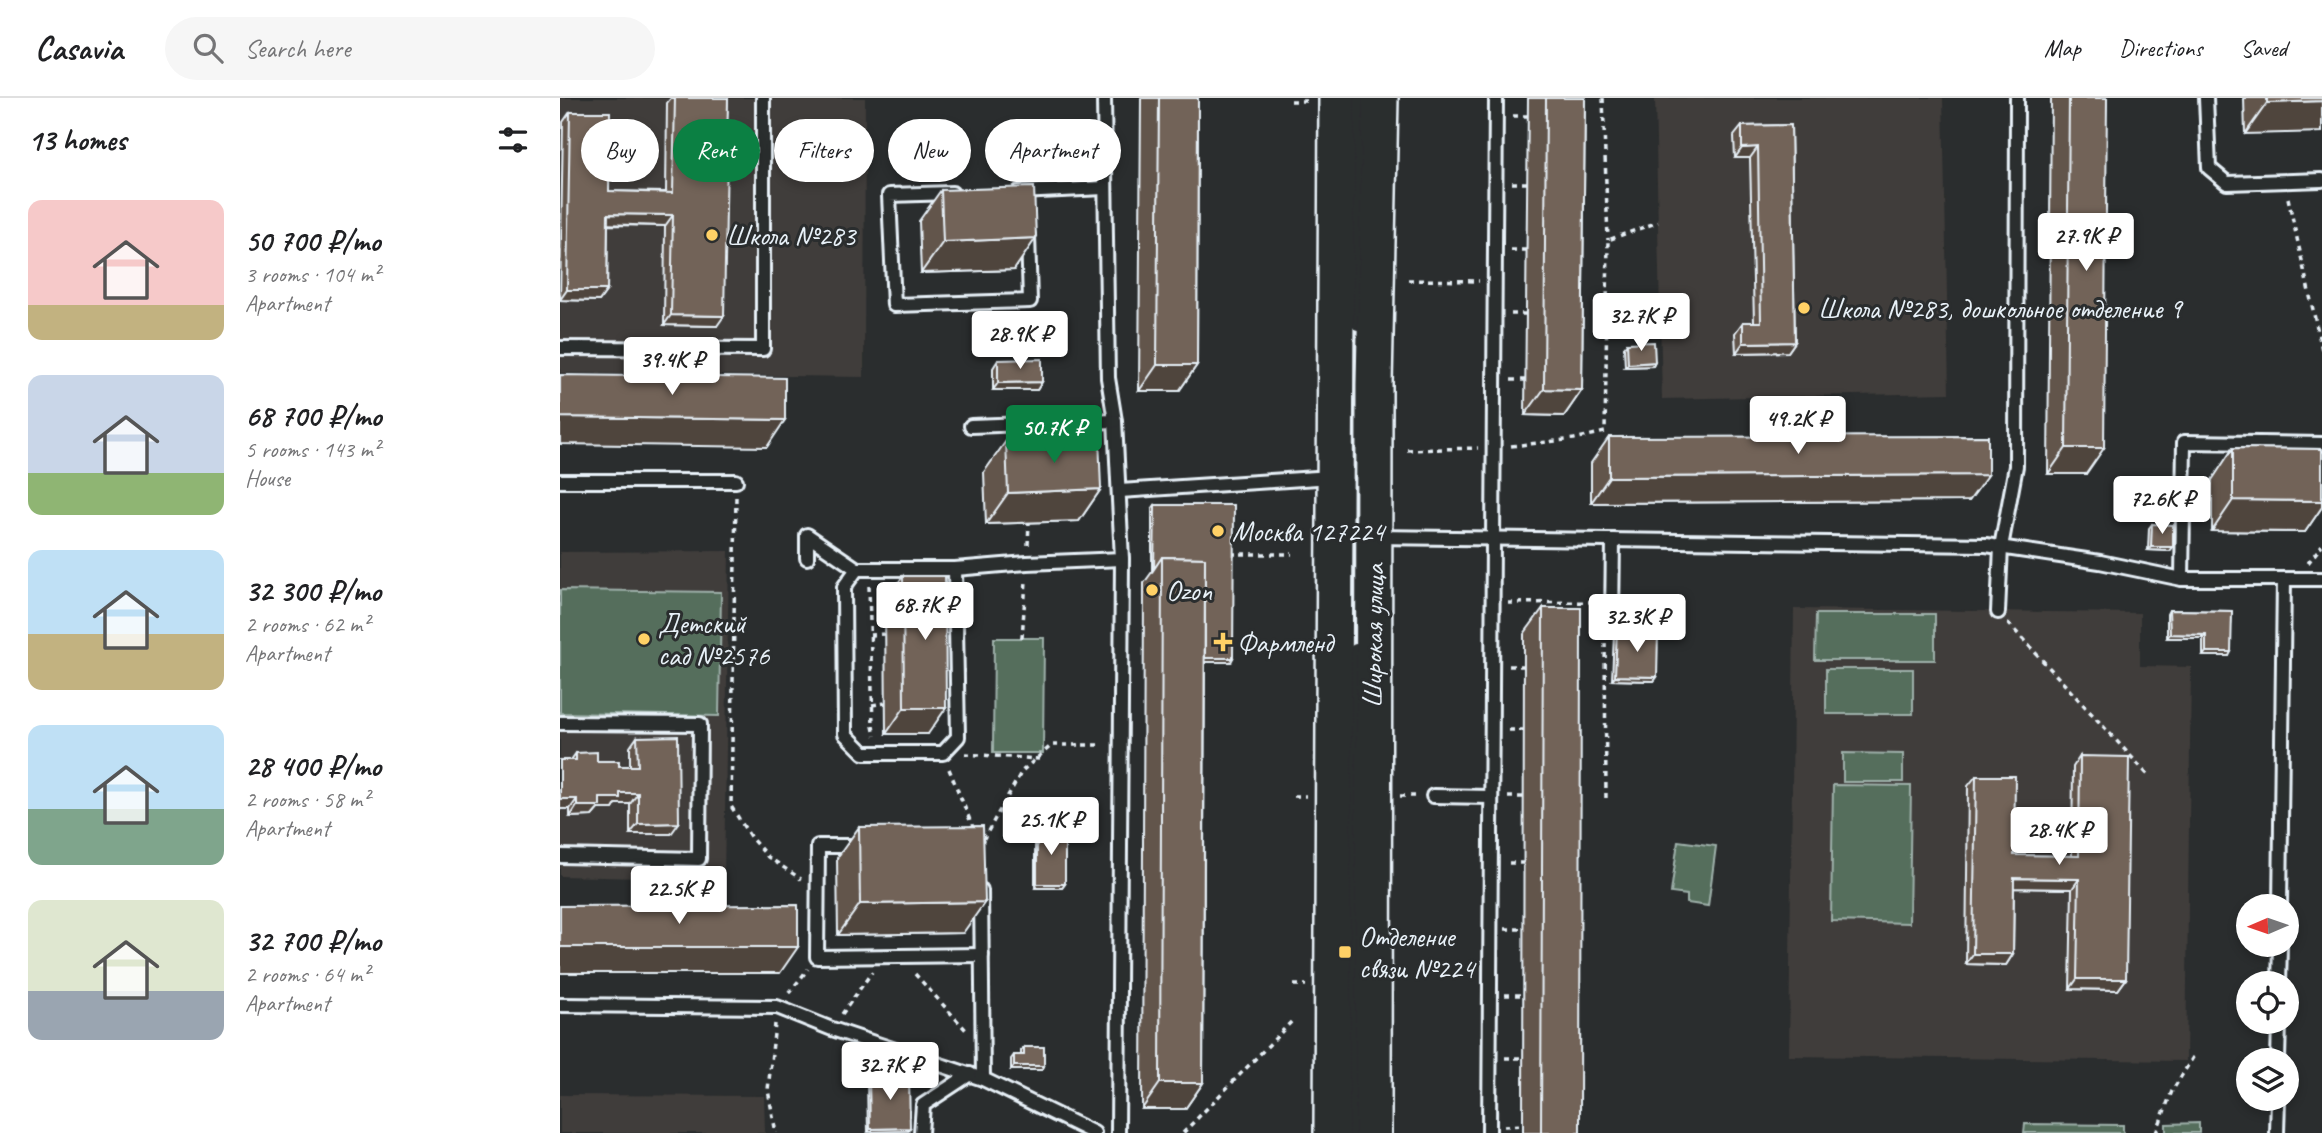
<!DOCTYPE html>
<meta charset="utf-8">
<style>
:root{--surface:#fff;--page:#f6f6f6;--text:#202124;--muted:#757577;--line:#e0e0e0;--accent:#0b8043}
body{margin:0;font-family:Caveat,sans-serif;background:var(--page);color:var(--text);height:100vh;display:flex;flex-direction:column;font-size:26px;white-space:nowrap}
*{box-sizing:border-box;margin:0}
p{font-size:23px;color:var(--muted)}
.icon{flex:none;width:38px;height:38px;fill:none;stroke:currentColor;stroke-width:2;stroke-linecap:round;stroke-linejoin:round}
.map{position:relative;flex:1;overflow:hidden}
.details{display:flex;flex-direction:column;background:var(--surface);width:560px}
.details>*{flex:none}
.hud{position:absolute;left:21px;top:21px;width:665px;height:63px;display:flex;gap:14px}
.needle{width:46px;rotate:268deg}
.buttons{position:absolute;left:1676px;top:796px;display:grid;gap:14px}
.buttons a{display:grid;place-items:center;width:63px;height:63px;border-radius:50%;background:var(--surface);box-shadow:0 4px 10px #0003;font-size:35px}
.price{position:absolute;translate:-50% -60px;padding:0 16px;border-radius:7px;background:#fff;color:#222;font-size:23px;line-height:46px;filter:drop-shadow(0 2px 4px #0008)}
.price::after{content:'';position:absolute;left:50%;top:42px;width:21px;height:16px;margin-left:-10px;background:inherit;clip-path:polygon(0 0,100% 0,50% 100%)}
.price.active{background:var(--accent);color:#fff}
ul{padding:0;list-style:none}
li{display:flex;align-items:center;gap:21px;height:175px;padding:0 28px}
li span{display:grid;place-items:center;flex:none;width:196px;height:140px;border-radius:14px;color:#555}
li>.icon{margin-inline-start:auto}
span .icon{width:84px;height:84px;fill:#fffc;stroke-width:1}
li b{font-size:30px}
h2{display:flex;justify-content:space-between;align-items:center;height:84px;padding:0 28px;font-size:30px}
.tag{padding:0 24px;border-radius:32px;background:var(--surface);box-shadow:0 4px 10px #0003;font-size:24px;line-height:63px}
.tag.active{background:var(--accent);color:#fff}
header{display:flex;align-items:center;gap:42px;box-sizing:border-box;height:98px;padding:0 35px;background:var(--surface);border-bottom:2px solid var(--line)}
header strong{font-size:33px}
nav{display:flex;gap:38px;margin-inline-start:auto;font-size:24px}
.search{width:490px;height:63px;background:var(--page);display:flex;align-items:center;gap:18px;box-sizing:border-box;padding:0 24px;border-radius:38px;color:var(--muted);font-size:26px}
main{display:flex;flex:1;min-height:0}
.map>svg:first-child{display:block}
.built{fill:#403d3b}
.green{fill:#546e5c;stroke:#9eb0aa;stroke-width:2}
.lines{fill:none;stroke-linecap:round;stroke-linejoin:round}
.lane-casing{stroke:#e8f1f8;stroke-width:18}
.secondary-casing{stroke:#e8f1f8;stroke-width:40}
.path{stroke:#e8f1f8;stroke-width:3.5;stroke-dasharray:5 5;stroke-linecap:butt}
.lane{stroke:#2a2d2e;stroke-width:12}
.secondary{stroke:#2a2d2e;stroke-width:35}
.wall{fill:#62554c;stroke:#e8f1f8;stroke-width:2}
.shaded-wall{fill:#50453e;stroke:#e8f1f8;stroke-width:2}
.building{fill:#726358;stroke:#e8f1f8;stroke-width:2}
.poi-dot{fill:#ffd166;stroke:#2a2d2e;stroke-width:2.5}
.labels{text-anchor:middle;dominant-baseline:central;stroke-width:6;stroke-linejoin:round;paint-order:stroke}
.poi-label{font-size:28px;fill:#e8f1f8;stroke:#2a2d2e;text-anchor:start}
.street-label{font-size:28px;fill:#e8f1f8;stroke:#2a2d2e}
</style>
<header>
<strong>Casavia</strong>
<div class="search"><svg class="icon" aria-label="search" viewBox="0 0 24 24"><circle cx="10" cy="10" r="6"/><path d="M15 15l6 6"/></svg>Search here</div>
<nav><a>Map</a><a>Directions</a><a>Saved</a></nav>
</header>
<main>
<section class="details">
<h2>13 homes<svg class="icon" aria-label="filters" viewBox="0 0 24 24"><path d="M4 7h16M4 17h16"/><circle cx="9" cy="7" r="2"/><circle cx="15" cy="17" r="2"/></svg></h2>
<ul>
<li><span style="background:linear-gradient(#f6c9c9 75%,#c2b280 0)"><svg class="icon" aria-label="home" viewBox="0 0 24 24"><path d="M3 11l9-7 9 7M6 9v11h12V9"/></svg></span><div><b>50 700 ₽/mo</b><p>3 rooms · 104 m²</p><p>Apartment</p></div></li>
<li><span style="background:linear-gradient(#c9d6e8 70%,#8fb573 0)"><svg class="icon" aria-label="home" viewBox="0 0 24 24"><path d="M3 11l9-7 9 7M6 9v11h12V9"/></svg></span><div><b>68 700 ₽/mo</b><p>5 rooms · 143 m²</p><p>House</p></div></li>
<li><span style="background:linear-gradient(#bfe0f5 60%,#c2b280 0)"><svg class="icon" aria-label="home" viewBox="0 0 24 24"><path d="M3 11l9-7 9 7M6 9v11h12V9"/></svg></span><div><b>32 300 ₽/mo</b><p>2 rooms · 62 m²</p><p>Apartment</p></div></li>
<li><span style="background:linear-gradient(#bfe0f5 60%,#7fa58c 0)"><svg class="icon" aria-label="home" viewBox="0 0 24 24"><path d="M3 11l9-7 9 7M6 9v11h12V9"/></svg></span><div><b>28 400 ₽/mo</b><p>2 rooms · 58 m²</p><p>Apartment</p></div></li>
<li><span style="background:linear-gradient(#dfe7d0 65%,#9aa5b1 0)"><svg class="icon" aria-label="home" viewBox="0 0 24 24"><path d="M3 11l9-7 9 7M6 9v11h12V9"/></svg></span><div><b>32 700 ₽/mo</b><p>2 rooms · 64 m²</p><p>Apartment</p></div></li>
</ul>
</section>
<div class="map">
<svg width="1762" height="1035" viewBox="0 0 1762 1035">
<rect width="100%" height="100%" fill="#2a2d2e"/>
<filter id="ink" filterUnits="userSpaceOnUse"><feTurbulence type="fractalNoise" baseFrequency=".0143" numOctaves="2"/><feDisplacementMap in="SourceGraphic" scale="14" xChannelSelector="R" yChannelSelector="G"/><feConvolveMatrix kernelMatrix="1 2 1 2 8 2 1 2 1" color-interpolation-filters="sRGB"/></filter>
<g filter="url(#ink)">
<g class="built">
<polygon points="0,0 305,0 304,279 0,275"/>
<polygon points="1095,0 1383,0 1389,295 1102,301"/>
<polygon points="169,453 164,782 0,778 0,454"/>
<polygon points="1234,511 1580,515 1580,568 1631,569 1626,963 1229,958"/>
<polygon points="0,997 204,998 205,1035 0,1035"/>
</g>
<g class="green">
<polygon points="0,492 161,494 159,618 0,615"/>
<polygon points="1256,516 1375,516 1375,562 1255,562"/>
<polygon points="434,540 484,540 483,655 433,655"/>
<rect x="1266" y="571" width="87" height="45"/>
<polygon points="1283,655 1343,656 1343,684 1283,684"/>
<polygon points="1273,687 1351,688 1349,825 1271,823"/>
<polygon points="1118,743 1156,748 1148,808 1127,805 1127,797 1111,795"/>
<polygon points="1639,1025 1639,1035 1606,1035 1606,1026"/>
<polygon points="1465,1026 1563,1027 1563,1035 1464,1035"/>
</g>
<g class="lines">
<g class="lane-casing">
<g id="lane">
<polyline points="544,0 548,280 555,323 562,461 558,1035"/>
<polyline points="798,0 798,226"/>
<polyline points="1646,0 1649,70 1667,85 1762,82"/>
<polyline points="459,94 544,90"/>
<polyline points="392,95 329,97 334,207 470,203 468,136"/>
<polyline points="0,250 203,251 203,0"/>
<polyline points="411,328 555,323"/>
<polyline points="0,383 176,383"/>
<polyline points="560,393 772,379"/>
<polyline points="814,439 1426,447 1540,464 1622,481 1762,481"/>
<polyline points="247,460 247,437 297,471 395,471 467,465 562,461"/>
<polyline points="297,471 284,489 285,636 304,655 383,655 398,639 395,471"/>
<polyline points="1622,481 1624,344 1762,346"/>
<polyline points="1438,514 1441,449 1456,368 1457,0"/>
<polyline points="1052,522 1053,442"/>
<polyline points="0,625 140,626 139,761 0,758"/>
<polyline points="873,698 931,699"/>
<polyline points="300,748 258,748 257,859 422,857"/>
<polyline points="421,792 423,981"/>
<polyline points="1720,808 1724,481"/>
<polyline points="1719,886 1720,847"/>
<polyline points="0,907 217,909 272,931 423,981 534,1035"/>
<polyline points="1718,962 1719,924"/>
<polyline points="361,1035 363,1007 410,976"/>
<polyline points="794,1035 796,552"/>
<polyline points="929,1035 936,0"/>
<polyline points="1717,1035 1718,1001"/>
</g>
</g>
<g class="secondary-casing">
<g id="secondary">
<polyline points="772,1035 777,0"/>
<polyline points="813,1035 814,286 820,0"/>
</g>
</g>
<g class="path">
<polyline points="1043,0 1048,142"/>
<polyline points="731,3 750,3"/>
<polyline points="953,18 968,18"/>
<polyline points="952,85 968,85"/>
<polyline points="1728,100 1762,252"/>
<polyline points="951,152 967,152"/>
<polyline points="848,182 919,183"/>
<polyline points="951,216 967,216"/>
<polyline points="951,282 966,282"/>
<polyline points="951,348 1014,341 1045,334 1048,142 1098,124"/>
<polyline points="847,352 918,350"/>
<polyline points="176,399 171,708 191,740 208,759 241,781"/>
<polyline points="468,447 469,424"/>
<polyline points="671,456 732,456"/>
<polyline points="1748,465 1762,447"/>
<polyline points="309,488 313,628 315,638"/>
<polyline points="948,505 1035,504"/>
<polyline points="1448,525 1589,678"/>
<polyline points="1045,535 1046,705"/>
<polyline points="310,537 325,536"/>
<polyline points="462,540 466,483"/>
<polyline points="949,568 964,568"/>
<polyline points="312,607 326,605"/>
<polyline points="949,632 964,632"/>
<polyline points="405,656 479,661"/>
<polyline points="389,671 414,732"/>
<polyline points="734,698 746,698"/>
<polyline points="840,698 857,698"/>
<polyline points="948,699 964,699"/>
<polyline points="423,742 462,673 492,647 543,647"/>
<polyline points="949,765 964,765"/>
<polyline points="945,831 964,831"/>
<polyline points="355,876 406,932"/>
<polyline points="734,887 746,887"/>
<polyline points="229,895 248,871"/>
<polyline points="945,897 963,897"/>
<polyline points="282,916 312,874"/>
<polyline points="215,926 208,992 216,1035"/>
<polyline points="945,960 963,960"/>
<polyline points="944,1028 963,1027"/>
<polyline points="623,1035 734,921"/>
<polyline points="1596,1035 1612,993 1635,956"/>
</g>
<use href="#lane" class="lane"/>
<use href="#secondary" class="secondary"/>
</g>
<g class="wall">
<polygon points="111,0 168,0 157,228 104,227 105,128 48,127 47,192 39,203 0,202 3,24 10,14 49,93 106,94 107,5"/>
<polygon points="581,0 638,0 637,267 619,293 579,293"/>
<polygon points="968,0 1025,0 1022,292 1004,318 965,317"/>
<polygon points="1491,0 1547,0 1526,376 1488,376"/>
<polygon points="1684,0 1762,0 1685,36"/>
<polygon points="1231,27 1235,244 1228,254 1176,255 1175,235 1183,224 1194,224 1190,60 1175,60 1174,38 1182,28"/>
<polygon points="381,92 454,172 361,175 359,123"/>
<polygon points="1067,245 1095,264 1093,268 1065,269 1064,249"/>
<polygon points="438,262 482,284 477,292 433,292 433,270"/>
<polygon points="1049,339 1428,377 1409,403 1031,405 1031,365"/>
<polygon points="446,343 541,391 519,423 426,426 424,374"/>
<polygon points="1673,350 1762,351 1762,409 1745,434 1652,433 1652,382"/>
<polygon points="595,407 671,564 645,564 643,985 625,1011 582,1011 584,485 592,474 592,411"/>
<polygon points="1592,426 1610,453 1588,452 1589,430"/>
<polygon points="343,478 368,636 326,636 325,504"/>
<polygon points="983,510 1020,1035 963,1035 964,536"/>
<polygon points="1609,512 1672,513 1669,558 1643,558 1643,540 1607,540 1607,516"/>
<polygon points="1057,532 1097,579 1094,583 1052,582 1054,536"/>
<polygon points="77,639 111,736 70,736 70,706 56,706 53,711 38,711 32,718 10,719 10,711 0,711 0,662 11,662 16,655 37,663 59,668 70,668 70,649"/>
<polygon points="1520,658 1566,881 1558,892 1510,891 1512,791 1454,790 1453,856 1446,867 1406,866 1408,688 1416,678 1454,757 1512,758 1513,669"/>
<polygon points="299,729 403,835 278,837 277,760"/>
<polygon points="477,732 505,786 502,790 475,790 475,736"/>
<polygon points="464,949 484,968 482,972 451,972 451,961 454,957 461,957 461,952"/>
<polygon points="309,978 348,1033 308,1034 307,982"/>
</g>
<g class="shaded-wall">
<polygon points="1762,3 1762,34 1685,36 1707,5"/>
<polygon points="1198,49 1190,60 1175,60 1182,50"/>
<polygon points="48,116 113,117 105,128 41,126"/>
<polygon points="476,140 454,172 361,175 383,144"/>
<polygon points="7,192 47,192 39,203 0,202"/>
<polygon points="111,217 164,218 157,228 104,227"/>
<polygon points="1235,244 1228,254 1176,255 1183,245"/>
<polygon points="1095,264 1093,268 1065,269 1068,266"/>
<polygon points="597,267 637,267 619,293 579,293"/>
<polygon points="482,284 477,292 433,292 438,285"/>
<polygon points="984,291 1022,292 1004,318 965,317"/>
<polygon points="0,319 225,322 207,349 0,346"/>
<polygon points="1506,350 1544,350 1526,376 1488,376"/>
<polygon points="1428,377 1409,403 1031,405 1049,379"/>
<polygon points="541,391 519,423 426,426 448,395"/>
<polygon points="1673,402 1762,403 1762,409 1745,434 1652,433"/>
<polygon points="1591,449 1613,449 1610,453 1588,452"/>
<polygon points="1610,536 1646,537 1643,540 1607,540"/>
<polygon points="1646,554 1671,554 1669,558 1643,558"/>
<polygon points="629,560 673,560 671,564 626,564"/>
<polygon points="1055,578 1097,579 1094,583 1052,582"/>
<polygon points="344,610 386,610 368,636 326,636"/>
<polygon points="60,695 78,695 70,706 56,706 53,711 38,711 32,718 10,719 17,708 40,700"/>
<polygon points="0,701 17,701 10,711 0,711"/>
<polygon points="119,725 111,736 70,736 78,726"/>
<polygon points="1454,780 1519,781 1512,791 1447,790"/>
<polygon points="477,786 505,786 502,790 475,790"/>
<polygon points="425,804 403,835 278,837 300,806"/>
<polygon points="0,849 238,849 220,875 0,875"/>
<polygon points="1413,856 1453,856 1446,867 1406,866"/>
<polygon points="1517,881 1566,881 1558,892 1510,891"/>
<polygon points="454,968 484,968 482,972 451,972"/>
<polygon points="600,985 643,985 625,1011 582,1011"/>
<polygon points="350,1030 348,1033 308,1034 310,1031"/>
</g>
<g class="building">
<polygon points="115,0 168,0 164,218 111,217 113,117 48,116 47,192 7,192 10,14 50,14 49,93 113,95"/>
<polygon points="599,0 638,0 637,267 597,267"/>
<polygon points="986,0 1025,0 1022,292 984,291"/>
<polygon points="1509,0 1547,0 1544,350 1506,350"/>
<polygon points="1707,0 1762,0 1762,3 1707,5"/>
<polygon points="1231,27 1235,244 1183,245 1183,224 1201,224 1198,49 1182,50 1182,28"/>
<polygon points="474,89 476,140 383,144 381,92"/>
<polygon points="1094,244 1095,264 1068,266 1067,245"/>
<polygon points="482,261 482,284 438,285 438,262"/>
<polygon points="0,277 225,280 225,322 0,319"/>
<polygon points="1428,338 1428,377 1049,379 1049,339"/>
<polygon points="539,339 541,391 448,395 446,343"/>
<polygon points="1673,350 1762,351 1762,403 1673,402"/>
<polygon points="595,407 674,407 673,560 645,560 645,460 602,459 594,471"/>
<polygon points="1592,426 1613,427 1613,449 1591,449"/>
<polygon points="602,459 645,460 643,985 600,985"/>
<polygon points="343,478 385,478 386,610 344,610"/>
<polygon points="983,510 1021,510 1020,1035 981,1035"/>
<polygon points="1609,512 1672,513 1671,554 1646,554 1646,537 1610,536"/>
<polygon points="1057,532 1098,534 1097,579 1055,578"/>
<polygon points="118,638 119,725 78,726 78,695 60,695 60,700 40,700 40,708 17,708 17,701 0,701 0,662 16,662 16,655 37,654 37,663 59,663 59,668 78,668 77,639"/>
<polygon points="1520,658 1569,659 1566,881 1517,881 1519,781 1454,780 1453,856 1413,856 1416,678 1455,678 1454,757 1519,758"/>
<polygon points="423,728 425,804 300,806 299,729"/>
<rect x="477" y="732" width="28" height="54"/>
<polygon points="238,807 238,849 0,849 0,808"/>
<polygon points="464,949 484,949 484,968 454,968 454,957 464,957"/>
<polygon points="349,977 350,1030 310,1031 309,978"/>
</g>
</g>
<g class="poi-dot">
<circle cx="152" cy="137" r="7"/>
<circle cx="1244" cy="210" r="7"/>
<circle cx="658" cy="433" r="7"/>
<circle cx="592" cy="492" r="7"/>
<circle cx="84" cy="541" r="7"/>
<path d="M659.5 533.5h7v7h7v7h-7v7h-7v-7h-7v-7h7z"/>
<rect x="778" y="847" width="14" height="14" rx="3.5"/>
</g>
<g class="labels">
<g class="poi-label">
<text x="166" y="137">Школа №283</text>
<text x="1258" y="210">Школа №283, дошкольное отделение 9</text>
<text x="672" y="433">Москва 127224</text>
<text x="606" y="492">Ozon</text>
<text x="98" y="525">Детский<tspan x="98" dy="32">сад №2576</tspan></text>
<text x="677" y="544">Фармленд</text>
<text x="799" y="838">Отделение<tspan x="799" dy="32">связи №224</tspan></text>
</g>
<g class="street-label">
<text transform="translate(813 538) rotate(-89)">Широкая улица</text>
</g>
</g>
</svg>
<div class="buttons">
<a><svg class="needle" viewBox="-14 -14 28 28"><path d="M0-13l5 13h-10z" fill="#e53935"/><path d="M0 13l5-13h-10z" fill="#757577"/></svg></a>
<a><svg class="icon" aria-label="locate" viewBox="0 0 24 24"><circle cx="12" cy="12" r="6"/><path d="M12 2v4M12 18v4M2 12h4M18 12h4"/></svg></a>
<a><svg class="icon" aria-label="layers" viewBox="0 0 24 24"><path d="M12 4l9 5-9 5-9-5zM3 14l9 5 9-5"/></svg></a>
</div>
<b class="price" style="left:1526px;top:175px">27.9K ₽</b>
<b class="price" style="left:1081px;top:255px">32.7K ₽</b>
<b class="price" style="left:460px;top:273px">28.9K ₽</b>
<b class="price" style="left:112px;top:299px">39.4K ₽</b>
<b class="price" style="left:1238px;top:358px">49.2K ₽</b>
<b class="price active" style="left:494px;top:367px">50.7K ₽</b>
<b class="price" style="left:1602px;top:438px">72.6K ₽</b>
<b class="price" style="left:365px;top:544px">68.7K ₽</b>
<b class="price" style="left:1077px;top:556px">32.3K ₽</b>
<b class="price" style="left:491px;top:759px">25.1K ₽</b>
<b class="price" style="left:1499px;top:769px">28.4K ₽</b>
<b class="price" style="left:119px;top:828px">22.5K ₽</b>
<b class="price" style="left:330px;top:1004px">32.7K ₽</b>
<div class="hud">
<a class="tag">Buy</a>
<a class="tag active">Rent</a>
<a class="tag">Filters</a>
<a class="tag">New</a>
<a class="tag">Apartment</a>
</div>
</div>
</main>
